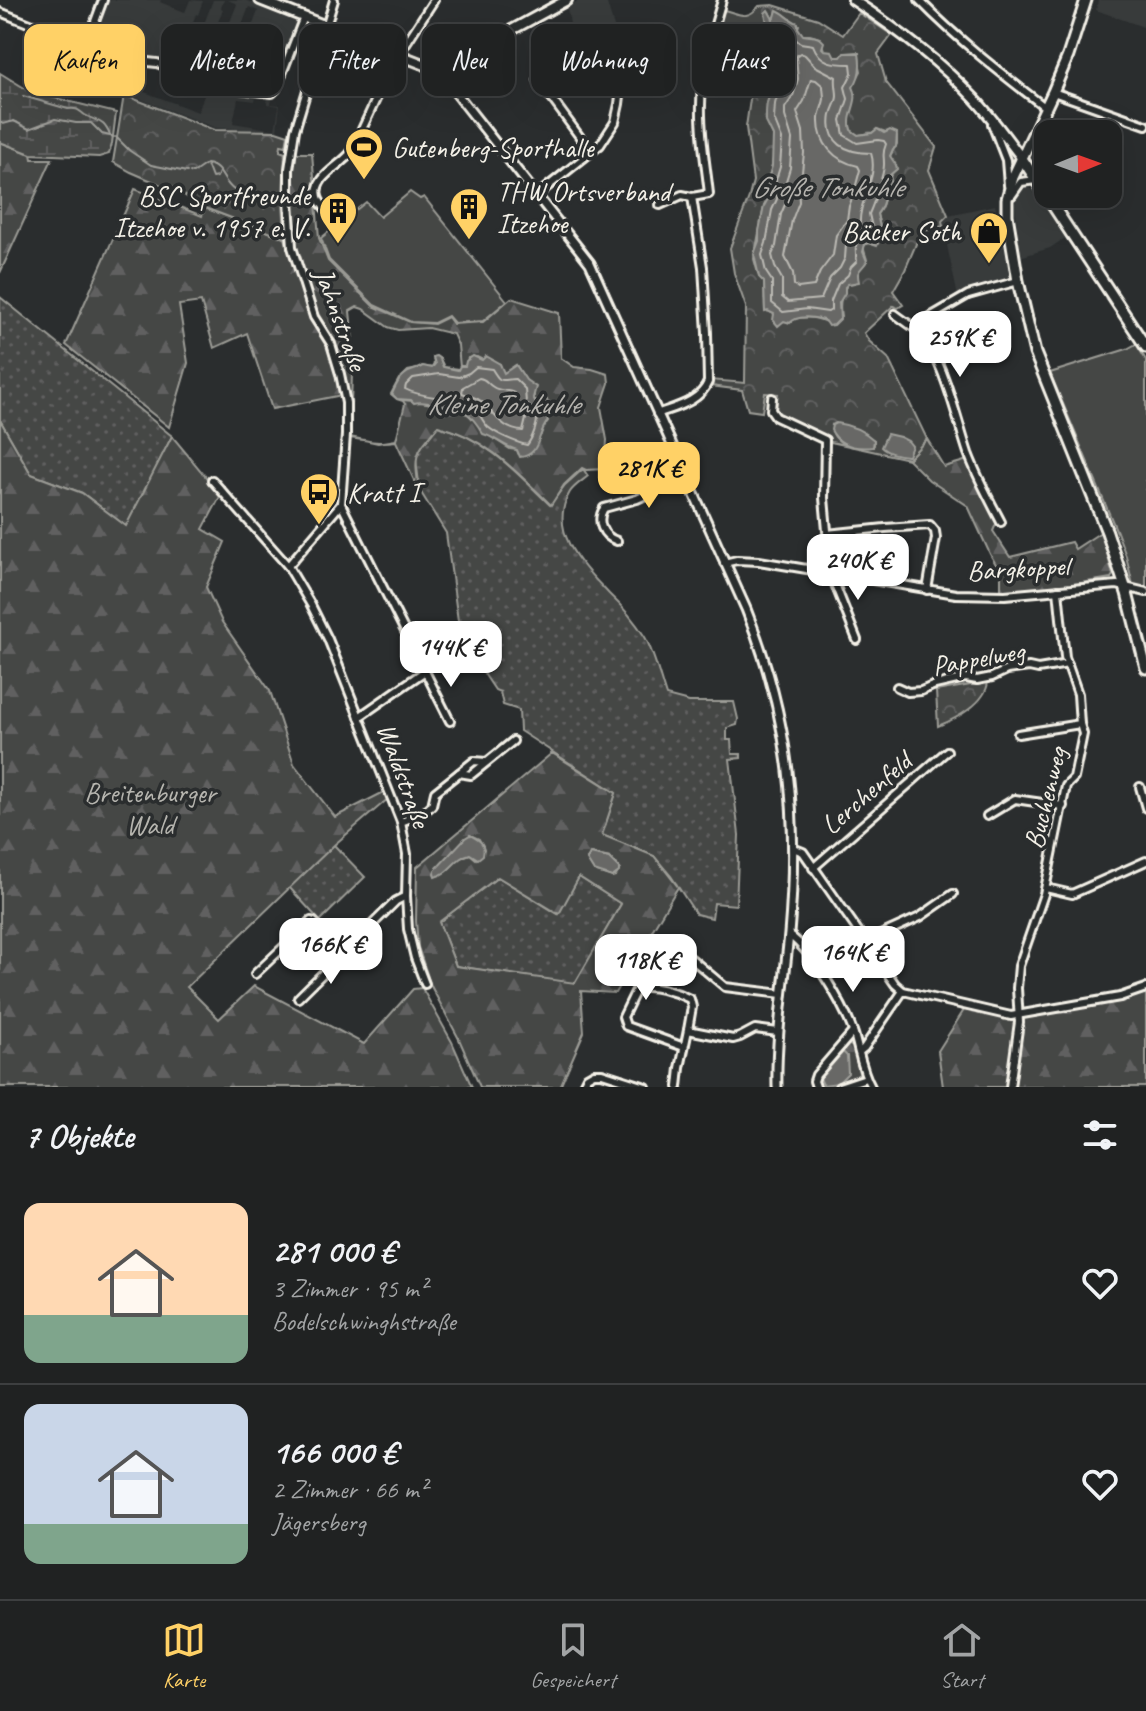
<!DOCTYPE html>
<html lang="de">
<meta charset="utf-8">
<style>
:root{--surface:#202222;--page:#282a2a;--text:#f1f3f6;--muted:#a2a4a5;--line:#3d3f40;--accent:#ffd166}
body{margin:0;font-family:Caveat,sans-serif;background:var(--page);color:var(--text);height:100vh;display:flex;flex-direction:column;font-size:30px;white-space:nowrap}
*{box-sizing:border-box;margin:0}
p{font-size:26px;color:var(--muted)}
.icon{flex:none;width:44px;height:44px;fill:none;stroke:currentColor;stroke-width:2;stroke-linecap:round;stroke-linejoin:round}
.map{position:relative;height:1087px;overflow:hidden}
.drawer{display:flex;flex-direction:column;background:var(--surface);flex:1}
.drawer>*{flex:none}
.guide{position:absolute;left:24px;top:24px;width:1098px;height:72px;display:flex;gap:16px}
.needle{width:52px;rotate:89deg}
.fabs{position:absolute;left:1034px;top:120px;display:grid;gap:16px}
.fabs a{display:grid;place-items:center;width:88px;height:88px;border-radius:16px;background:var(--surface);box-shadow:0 8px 32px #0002,0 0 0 2px var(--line);font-size:40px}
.price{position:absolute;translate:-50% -68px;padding:0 18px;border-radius:16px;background:#fff;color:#222;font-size:26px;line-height:52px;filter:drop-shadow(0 2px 4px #0008)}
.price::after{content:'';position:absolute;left:50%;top:48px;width:24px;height:18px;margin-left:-12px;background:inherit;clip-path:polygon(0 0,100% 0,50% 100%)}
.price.on{background:var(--accent);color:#111}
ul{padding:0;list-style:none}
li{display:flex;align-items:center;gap:24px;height:200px;padding:0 24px}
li+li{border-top:2px solid var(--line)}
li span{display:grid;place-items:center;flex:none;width:224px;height:160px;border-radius:16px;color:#555}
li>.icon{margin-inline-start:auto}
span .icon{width:96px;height:96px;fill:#fffc;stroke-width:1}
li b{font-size:34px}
h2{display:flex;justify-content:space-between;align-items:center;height:96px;padding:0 24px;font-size:34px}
.tag{padding:0 28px;border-radius:16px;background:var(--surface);box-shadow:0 8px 32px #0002,0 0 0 2px var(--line);font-size:28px;line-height:72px}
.tag.on{background:var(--accent);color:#111}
.dock{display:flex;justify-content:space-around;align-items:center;height:112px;border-top:2px solid var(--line);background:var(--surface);font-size:22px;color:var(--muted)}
.dock a{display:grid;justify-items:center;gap:4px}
.dock .on{color:var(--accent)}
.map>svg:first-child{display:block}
.built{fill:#373a3a;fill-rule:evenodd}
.grass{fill:url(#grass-dots);stroke:#9c9c96;stroke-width:2}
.forest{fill:url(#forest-firs);stroke:#9c9c96;stroke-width:2;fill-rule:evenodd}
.wetland{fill:url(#wetland-marsh);stroke:#9c9c96;stroke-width:2}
.park{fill:url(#park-crowns);stroke:#9c9c96;stroke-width:2;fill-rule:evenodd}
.pitch{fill:#444645;stroke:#9c9c96;stroke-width:2}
.water{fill:#676866;stroke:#9f9f9a;stroke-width:2}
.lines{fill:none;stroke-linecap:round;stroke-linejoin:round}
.shore{stroke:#bcbab4;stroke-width:2}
.stream{stroke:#9f9f9a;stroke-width:2}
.minor-casing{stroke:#f4f1e8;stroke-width:12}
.tertiary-casing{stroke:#f4f1e8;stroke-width:13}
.secondary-casing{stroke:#f4f1e8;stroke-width:14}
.primary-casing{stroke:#f4f1e8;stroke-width:15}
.minor{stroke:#2a2d2e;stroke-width:6}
.tertiary{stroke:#2a2d2e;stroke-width:7}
.secondary{stroke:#2a2d2e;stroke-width:8}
.primary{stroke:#2a2d2e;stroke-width:9}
.labels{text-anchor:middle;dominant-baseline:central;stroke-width:7;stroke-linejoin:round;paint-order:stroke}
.poi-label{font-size:28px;fill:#f4f1e8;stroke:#2a2d2e;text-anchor:start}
.street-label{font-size:28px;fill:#f4f1e8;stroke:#2a2d2e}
.park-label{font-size:28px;fill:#b6b5af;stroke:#2a2d2e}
.water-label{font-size:30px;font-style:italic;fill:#b5b3ae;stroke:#2a2d2e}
</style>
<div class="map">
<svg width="1146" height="1087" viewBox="0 0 1146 1087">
<defs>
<pattern id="grass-dots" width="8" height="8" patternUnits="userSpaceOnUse" patternTransform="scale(2)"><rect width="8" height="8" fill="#444645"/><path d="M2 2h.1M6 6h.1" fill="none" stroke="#606160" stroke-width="1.8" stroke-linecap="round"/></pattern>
<pattern id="forest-firs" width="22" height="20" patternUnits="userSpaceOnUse" patternTransform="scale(2)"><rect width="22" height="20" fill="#444645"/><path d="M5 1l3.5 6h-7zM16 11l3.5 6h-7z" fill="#606160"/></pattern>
<pattern id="wetland-marsh" width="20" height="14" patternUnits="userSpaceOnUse" patternTransform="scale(2)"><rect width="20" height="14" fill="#444645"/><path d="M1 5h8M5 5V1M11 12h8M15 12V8" fill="none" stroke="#606160"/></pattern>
<pattern id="park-crowns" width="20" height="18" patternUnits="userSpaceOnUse" patternTransform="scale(2)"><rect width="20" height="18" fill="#444645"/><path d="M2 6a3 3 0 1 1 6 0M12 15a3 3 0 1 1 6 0" fill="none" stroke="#606160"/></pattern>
</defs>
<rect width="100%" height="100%" fill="#2a2d2e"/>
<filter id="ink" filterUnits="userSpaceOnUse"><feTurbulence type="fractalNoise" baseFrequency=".0125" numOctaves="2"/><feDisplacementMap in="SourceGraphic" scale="16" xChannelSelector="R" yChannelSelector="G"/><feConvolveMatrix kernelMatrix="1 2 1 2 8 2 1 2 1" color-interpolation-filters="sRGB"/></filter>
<g filter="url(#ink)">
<g class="built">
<path d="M108 0H161L160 2 185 12 190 0 203 1 198 15 196 14 182 53H180L177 61 188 66 213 0H224L221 8 223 9 203 61H200L197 70 209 75 237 4 228 0H245L304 24 275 98 272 99 271 104 280 105 277 131 216 128 129 95V67L138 37 99 23ZM249 7 258 11 230 84 221 80ZM142 65 162 72 164 71 207 87 198 112 134 88ZM256 97 267 99V104L279 106 275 130 233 123 238 99 255 101Z"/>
<polygon points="579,0 606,0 615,30 575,51 567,8"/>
<polygon points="1098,0 1146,0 1146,28 1096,10"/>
<polygon points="1027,187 1031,189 1038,197 1065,238 1050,248 1020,257 1015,204 1019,191"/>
<polygon points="995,205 1011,279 958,297 942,222 948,215"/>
</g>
<g class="grass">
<polygon points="0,297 172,436 127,527 82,493 31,474 0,420"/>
<path d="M438 426C485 437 517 473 550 505L565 485 583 469 588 476C582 481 574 486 570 492 546 532 585 568 609 594 622 606 636 623 645 637 654 653 660 678 666 696L689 702H734L738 719 737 725 727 728V740H731L732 754H741V758L730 759 739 835 736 905 714 903 712 918 696 914 671 876 654 856 602 835 616 793 520 731 519 710 503 705 500 692 495 690 475 660 462 650 446 533 420 491 416 459 421 447Z"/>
<polygon points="334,845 365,877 320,921 289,887"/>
<polygon points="498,877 558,914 579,877 621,904 575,984 456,966 439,922"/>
</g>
<g class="forest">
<polygon points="0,142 31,154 32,159 52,159 0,273"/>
<path d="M296 153H312L319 238 328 261 373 306 410 322 434 324 448 317 453 324 483 322 511 298 559 313 561 358 574 367 592 369 608 374 609 383 601 407 607 440 605 469 586 470 582 468 564 485 551 505C517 472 485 437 438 426 414 455 414 453 419 491L396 441C376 444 368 440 348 438V401L343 373 334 343 317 316 296 248 293 220V179ZM357 307 363 309 388 327 398 330 428 328 453 334 458 345 460 368 458 369 444 367 440 359 436 356 433 357 434 364 432 368 422 366 418 369 408 371 402 377 399 379 391 394 397 399 403 401 405 404 396 440 378 443 350 437 353 341 350 311ZM434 357 440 359 444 368 458 370 465 366 468 358 477 357C483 361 492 361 500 364L502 372 504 373 516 365 534 393V400L545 408 541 435 518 453 517 450 510 449 488 435 468 414 423 402 403 400 394 391 408 371 432 368 434 366Z"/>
<polygon points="135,189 202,216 205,208 285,238 310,318 328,346 338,375 342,395 272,409 247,333 214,348 201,302 179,305 188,363 169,427 66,345"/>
<polygon points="0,420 31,474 82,493 126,526 172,436 221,495 203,529 225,542 206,587 222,622 270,691 294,764 335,817 386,791 389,798 334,845 187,987 219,1019 254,986 364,1044 413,989 422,988 452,1042 472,1087 0,1087"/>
<polygon points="927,439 944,467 968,460 997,522 993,531 1010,557 1071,542 1075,549 1101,532 1113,575 1111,578 1063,586 1001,591 1001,573 990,554 968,506 929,480 908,459"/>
<path d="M552 753 616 793 602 835 654 856 678 887 615 993 581 991 584 1032 560 1087H480L459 1039 431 986 418 947 416 921 417 867ZM470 835 479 839 484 849 476 859 470 854 458 859 453 851ZM592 854 610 858 620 869 616 876 612 877 594 871 587 859ZM498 877 559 914 579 877 621 904 575 983 456 966 439 922Z"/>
<polygon points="1146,992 1146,1087 943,1087 938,1051 964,1010 1011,1017 1123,1001"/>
<path d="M847 1044 854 1047 860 1078 833 1087H821C817 1083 818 1079 820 1074Z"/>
</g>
<polygon class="wetland" points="0,73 31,92 116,113 112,144 109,154 99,157 31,154 0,142"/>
<g class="park">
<path d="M773 5 818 19 843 35 859 13 892 35 878 54 886 82 936 147 929 170 948 215 942 221 943 226 921 232 905 270 893 291 903 305 898 308 893 306 864 333 869 341 888 358 927 439 908 459 831 442 824 436 777 416 775 412 778 394 765 393 762 412 748 410 742 390 711 386V380L745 383 746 307 734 273 730 248 749 197 753 181 746 127 755 65C744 50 730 47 714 42L724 10C740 14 747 21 759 6ZM777 10 799 25 798 28 803 35H810L820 38 824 50 835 57H841L845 53 857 52 861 71 853 86C856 102 846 116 851 130L858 135 872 133 877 129 897 136V144L890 156 897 169C881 180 889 201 877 214 880 229 883 230 877 245L868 243C859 247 867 254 867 261L858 271V278L854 283 848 284C840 294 839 305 841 316L826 322C815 317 804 316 792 320V322L783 321 778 325 774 314 768 311 765 312 764 282 759 277 754 259 764 206 769 197 768 179 772 166 774 151 773 136 766 120 767 103 776 89 780 71 775 54 766 48 756 46C752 35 756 27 767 22L769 11 771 17 773 19 775 18ZM832 425 874 440V445C858 448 831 447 832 425Z"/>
<polygon points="124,95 214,130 276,131 288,135 286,146 281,145 280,151 285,153 283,199 285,238 205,208 182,194 131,172 113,162"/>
<path d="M988 682C986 703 956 719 938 726L936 691Z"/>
</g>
<g class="pitch">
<polygon points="410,192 420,199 424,197 507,301 483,321 454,323 448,316 434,323 411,322 374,305 329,260 321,238 366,202 380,217"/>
<polygon points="1136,344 1146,360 1146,588 1133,585 1126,556 1117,532 1050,373 1127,349"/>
</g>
<g class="water">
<path d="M768 10 773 19 775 17 777 10C785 13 789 20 798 23V28L803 35C810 37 819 35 824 42L822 48 824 50 832 51 835 57H841L844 53H859C861 65 861 77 853 87 861 101 846 114 851 130L858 135 872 133 877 129 884 133 890 130 897 133 896 147 893 149 890 156 896 165 897 169 890 175 891 181C883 191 886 204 877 214 880 229 883 230 877 246L868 243 865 244 863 252 867 261C860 272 856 269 859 282L848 284 845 287V293L839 303 840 319 834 325 828 326 824 320C813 317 798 314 790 323L784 321 778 326 773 320 774 314 768 311 765 312 764 282 759 277 754 254 759 241V231L764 206 769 197 768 179 772 166 773 136 766 122C766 110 765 96 776 89 779 71 786 48 758 48 750 37 756 28 767 23L765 13Z"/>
<path d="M436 356 440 359 443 367 458 370 460 366H465L466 361 473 356 482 360 486 356 500 364 504 373 516 365 526 380 536 387 533 398 535 402 546 399 550 403 544 411 548 421C537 433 541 455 520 457L517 450C504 447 495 437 483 434 479 427 473 417 466 413 456 408 424 400 414 403L411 400 397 399 392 394C396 385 401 374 411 371 415 369 419 369 423 366L432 368 435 364 433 357Z"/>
<path d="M836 423C851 425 863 430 874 440L873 447C856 449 839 446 831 430L832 425Z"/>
<path d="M887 434 900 437 908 441 912 446 908 456C899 455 888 454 881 447Z"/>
<path d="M470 835C479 840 486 843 483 855L478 859 470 854C455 857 450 874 435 877L434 873 435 870 465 838Z"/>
<polygon points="590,854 609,858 619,868 619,872 612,877 594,871 587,860"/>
<polygon points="843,1052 847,1056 848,1073 838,1083 823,1085 820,1078"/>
</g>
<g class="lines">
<g class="shore">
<path d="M780 24C794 30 791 39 801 43 805 44 809 44 813 45 820 64 835 64 851 64L852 73 845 87 848 99 841 120 844 135 857 143 878 140 884 141 886 144C882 154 884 154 884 163 885 172 873 205 869 214L873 232C858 242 853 238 857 261L851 267 848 275 838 284 831 301V310L828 312 807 309 783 312 772 303V281L766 272 762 255 766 243 772 210 777 199 776 180 780 167 782 139 774 119 775 104 776 100 784 92 788 71 786 59 781 49 775 44 765 40 764 36 766 32Z"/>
<path d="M800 53 805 55 815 66 836 77C835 84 837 89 837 96 837 102 832 109 831 115 826 144 847 153 871 153 879 178 858 200 860 225L849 236 846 245 845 258 840 268 830 278 821 299 788 302 782 297V279L775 267 772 255 776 246 781 214 787 200 786 181 790 168 792 139 785 116V108L793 96 798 79 796 56Z"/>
<path d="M811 79 816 80 823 86C823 90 824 94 824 99 823 106 819 112 819 119 818 143 834 161 858 166L860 170 853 196 849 206 847 220 836 235 833 255 820 272 814 286 798 288 794 285 793 273 785 257 792 220 799 202 798 183 802 172 804 153 803 131 797 112 804 101Z"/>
<path d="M476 367 492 369C501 384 500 380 515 379L525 389 526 403C529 407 533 409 536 413 540 420 532 439 527 445 517 443 496 434 488 427 482 421 479 411 472 407 454 396 423 399 405 389L406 385 413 378 439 374 459 377 469 373Z"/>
<path d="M479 378C487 379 486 383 493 387 500 392 507 389 514 393L517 407 526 419 523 431C503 431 494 413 481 401 475 397 468 395 462 393L463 387Z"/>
</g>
<g class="stream">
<path d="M23 96 68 109C78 108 78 110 85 115 99 123 103 119 110 135"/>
<polyline points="0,122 3,124 14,121 29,129 55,119 76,123 91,123 102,134 114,137"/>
<polyline points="116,137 130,151 151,165 187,172"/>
<polyline points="207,165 212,178 217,177 219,172"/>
<path d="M190 172 193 173 206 164C223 166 221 181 234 190"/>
</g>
<g class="minor-casing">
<g id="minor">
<path d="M919 0C958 40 1002 74 1046 108"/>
<polyline points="0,12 119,59 157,63 223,87 272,93 276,89 304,17"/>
<polyline points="86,46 103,0"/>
<polyline points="399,54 434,0"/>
<polyline points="538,80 591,152"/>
<polyline points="1053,92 1146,125"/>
<polyline points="992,124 1006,160 1008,185"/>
<polyline points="537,195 600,145 615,122 619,104 623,71 622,55 615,36"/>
<polyline points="1012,195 1021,182 1036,180"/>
<polyline points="660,205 682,195 692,197"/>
<path d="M334 218C329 212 320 205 318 197 312 177 343 165 352 151L397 54"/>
<polyline points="895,314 913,327"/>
<polyline points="772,398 771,410 776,417 825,440 824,498 831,574 857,640"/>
<path d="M657 414C675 407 700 402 708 382L707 333 703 267 692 197 709 194C706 165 700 135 701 105 701 69 712 35 722 0"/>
<polyline points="212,480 288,566 311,605 328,639 401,822 407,854 406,896 408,929 415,958 425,984"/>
<polyline points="341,504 450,721"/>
<path d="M1001 522C989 499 977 477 968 453 957 421 941 346 913 327L968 295 1018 281"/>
<polyline points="827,534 885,528 930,525 935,531 936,538 927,590"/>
<path d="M617 541C602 536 596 521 604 508L637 499 685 477"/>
<polyline points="724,563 737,560 759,561 956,594 1005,595 1117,585 1146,592"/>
<polyline points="288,566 341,504 346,435 346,403 340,374 331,344 314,317 292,247 289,201 289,169 295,130 334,0"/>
<polyline points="897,687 908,692 921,691 935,685 966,678 977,680 992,677 1007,670 1029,667 1038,669 1068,664"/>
<polyline points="359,717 425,671"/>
<polyline points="1018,734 1080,724"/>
<polyline points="459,773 474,761 486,762"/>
<polyline points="1140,787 1146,808"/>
<polyline points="987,816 1015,799 1063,806"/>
<polyline points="401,822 422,814 432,805 435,792 459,773 471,775 513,741"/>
<polyline points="793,848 803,852 895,984 903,991 1011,1016 1120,997 1146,988"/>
<polyline points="813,868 947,751"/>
<polyline points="1046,888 1072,894 1146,861"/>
<path d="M789 935C813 952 844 1005 854 1034 859 1051 862 1071 871 1087"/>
<polyline points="865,942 920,917 953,894"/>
<polyline points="681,950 725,987 782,994"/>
<polyline points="255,974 311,921 314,922 344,952"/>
<polyline points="298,998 396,901 406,896"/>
<path d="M684 1047 626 1026 623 1017 637 988C652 984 676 992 690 999L692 1007 688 1030"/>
<polyline points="859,1052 864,1048 903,991"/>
<polyline points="582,1087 587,1077 594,1073 602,1073 646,1087"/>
<polyline points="678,1087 680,1068 688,1030 733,1039 740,1037 755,1029 778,1032"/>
<polyline points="816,1087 814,1081 816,1075 853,1032"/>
<polyline points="839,1087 866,1078"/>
<polyline points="1010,1087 1019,1022 1017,988 1019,966 1044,894 1066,786 1074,778 1083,734 1080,724 1078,694 1065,657 1058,590"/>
</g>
</g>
<g class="tertiary-casing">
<path id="tertiary" d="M438 70 590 263 746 609C790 718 799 818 789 934 784 985 776 1036 777 1087"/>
</g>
<g class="secondary-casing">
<g id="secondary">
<polyline points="260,0 438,70 567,0"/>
<path d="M853 0C897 29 938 60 974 98 991 116 1006 138 1021 157"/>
</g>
</g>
<g class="primary-casing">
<g id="primary">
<polyline points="1086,0 1068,56 1053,92 1013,177 1007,199 1007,215 1018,281 1035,353 1107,532 1127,593 1146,668"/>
<polyline points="1021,157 1146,347"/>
</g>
</g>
<use href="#minor" class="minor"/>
<use href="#tertiary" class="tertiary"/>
<use href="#secondary" class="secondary"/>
<use href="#primary" class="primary"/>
</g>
</g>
<defs>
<g id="stadium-pin" transform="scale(2)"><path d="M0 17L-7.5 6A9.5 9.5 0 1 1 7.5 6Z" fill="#ffd166" stroke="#2a2d2e"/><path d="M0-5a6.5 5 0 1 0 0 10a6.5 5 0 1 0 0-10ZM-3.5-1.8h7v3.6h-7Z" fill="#111"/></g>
<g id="building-pin" transform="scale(2)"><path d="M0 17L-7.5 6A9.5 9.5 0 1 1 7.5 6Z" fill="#ffd166" stroke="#2a2d2e"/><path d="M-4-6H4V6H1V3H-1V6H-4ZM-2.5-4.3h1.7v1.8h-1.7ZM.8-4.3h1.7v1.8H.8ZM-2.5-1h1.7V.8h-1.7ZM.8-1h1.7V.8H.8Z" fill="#111"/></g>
<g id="shop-pin" transform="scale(2)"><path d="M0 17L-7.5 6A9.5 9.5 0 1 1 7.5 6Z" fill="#ffd166" stroke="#2a2d2e"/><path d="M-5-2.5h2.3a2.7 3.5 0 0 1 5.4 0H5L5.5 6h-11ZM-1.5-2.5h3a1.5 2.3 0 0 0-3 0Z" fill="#111"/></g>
<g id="bus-pin" transform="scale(2)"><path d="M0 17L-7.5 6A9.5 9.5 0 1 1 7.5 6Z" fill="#ffd166" stroke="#2a2d2e"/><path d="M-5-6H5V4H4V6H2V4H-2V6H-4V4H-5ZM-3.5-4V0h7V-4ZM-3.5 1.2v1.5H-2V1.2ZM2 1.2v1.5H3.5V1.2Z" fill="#111"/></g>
</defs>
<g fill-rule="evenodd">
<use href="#stadium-pin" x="364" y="147"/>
<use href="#building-pin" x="469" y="207"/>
<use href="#building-pin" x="338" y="211"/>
<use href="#shop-pin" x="989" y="231"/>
<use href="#bus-pin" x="319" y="492"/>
</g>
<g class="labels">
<g class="poi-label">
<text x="392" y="147">Gutenberg-Sporthalle</text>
<text x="497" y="191">THW Ortsverband<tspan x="497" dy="32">Itzehoe</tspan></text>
<text x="310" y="195" text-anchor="end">BSC Sportfreunde<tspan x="310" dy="32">Itzehoe v. 1957 e. V.</tspan></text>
<text x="961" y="231" text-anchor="end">Bäcker Soth</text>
<text x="347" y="492">Kratt I</text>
</g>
<g class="street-label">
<text transform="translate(341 319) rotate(70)">Jahnstraße</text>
<text transform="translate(1018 568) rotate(-3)">Bargkoppel</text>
<text transform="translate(978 658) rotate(-10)">Pappelweg</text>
<text transform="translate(404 775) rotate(70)">Waldstraße</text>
<text transform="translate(866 793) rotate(-41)">Lerchenfeld</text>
<text transform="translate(1045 798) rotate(-76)">Buchenweg</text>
</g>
<g class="park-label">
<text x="150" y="792">Breitenburger<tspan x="150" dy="32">Wald</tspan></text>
</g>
<g class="water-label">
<text x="827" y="187">Große Tonkuhle</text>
<text x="503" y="404">Kleine Tonkuhle</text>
</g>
</g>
</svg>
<div class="fabs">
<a><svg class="needle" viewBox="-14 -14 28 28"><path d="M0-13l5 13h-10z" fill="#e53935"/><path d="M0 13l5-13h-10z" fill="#a2a4a5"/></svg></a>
</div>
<b class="price" style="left:960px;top:379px">259K €</b>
<b class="price on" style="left:649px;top:510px">281K €</b>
<b class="price" style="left:858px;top:602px">240K €</b>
<b class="price" style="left:451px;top:689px">144K €</b>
<b class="price" style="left:331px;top:986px">166K €</b>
<b class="price" style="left:853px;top:994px">164K €</b>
<b class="price" style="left:646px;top:1002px">118K €</b>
<div class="guide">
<a class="tag on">Kaufen</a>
<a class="tag">Mieten</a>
<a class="tag">Filter</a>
<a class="tag">Neu</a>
<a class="tag">Wohnung</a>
<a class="tag">Haus</a>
</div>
</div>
<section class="drawer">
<h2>7 Objekte<svg class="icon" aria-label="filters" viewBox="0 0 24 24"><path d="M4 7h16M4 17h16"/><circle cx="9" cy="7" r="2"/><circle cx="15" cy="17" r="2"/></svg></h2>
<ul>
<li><span style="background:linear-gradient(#ffd9b3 70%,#7fa58c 0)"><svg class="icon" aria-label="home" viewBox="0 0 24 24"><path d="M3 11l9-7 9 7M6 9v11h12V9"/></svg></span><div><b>281 000 €</b><p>3 Zimmer · 95 m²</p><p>Bodelschwinghstraße</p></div><svg class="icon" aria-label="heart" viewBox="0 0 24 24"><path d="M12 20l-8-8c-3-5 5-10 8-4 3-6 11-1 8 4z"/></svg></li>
<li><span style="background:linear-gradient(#c9d6e8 75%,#7fa58c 0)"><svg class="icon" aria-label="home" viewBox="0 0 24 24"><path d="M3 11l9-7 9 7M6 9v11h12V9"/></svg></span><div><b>166 000 €</b><p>2 Zimmer · 66 m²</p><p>Jägersberg</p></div><svg class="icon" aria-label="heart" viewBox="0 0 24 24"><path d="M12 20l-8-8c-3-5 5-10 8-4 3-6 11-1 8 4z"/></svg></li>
</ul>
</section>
<nav class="dock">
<a class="on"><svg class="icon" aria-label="map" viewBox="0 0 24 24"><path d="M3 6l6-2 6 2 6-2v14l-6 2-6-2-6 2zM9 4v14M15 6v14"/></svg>Karte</a>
<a><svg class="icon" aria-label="saved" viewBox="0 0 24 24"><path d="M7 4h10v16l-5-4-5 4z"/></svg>Gespeichert</a>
<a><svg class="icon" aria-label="home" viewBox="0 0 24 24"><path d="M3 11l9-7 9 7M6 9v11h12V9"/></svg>Start</a>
</nav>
